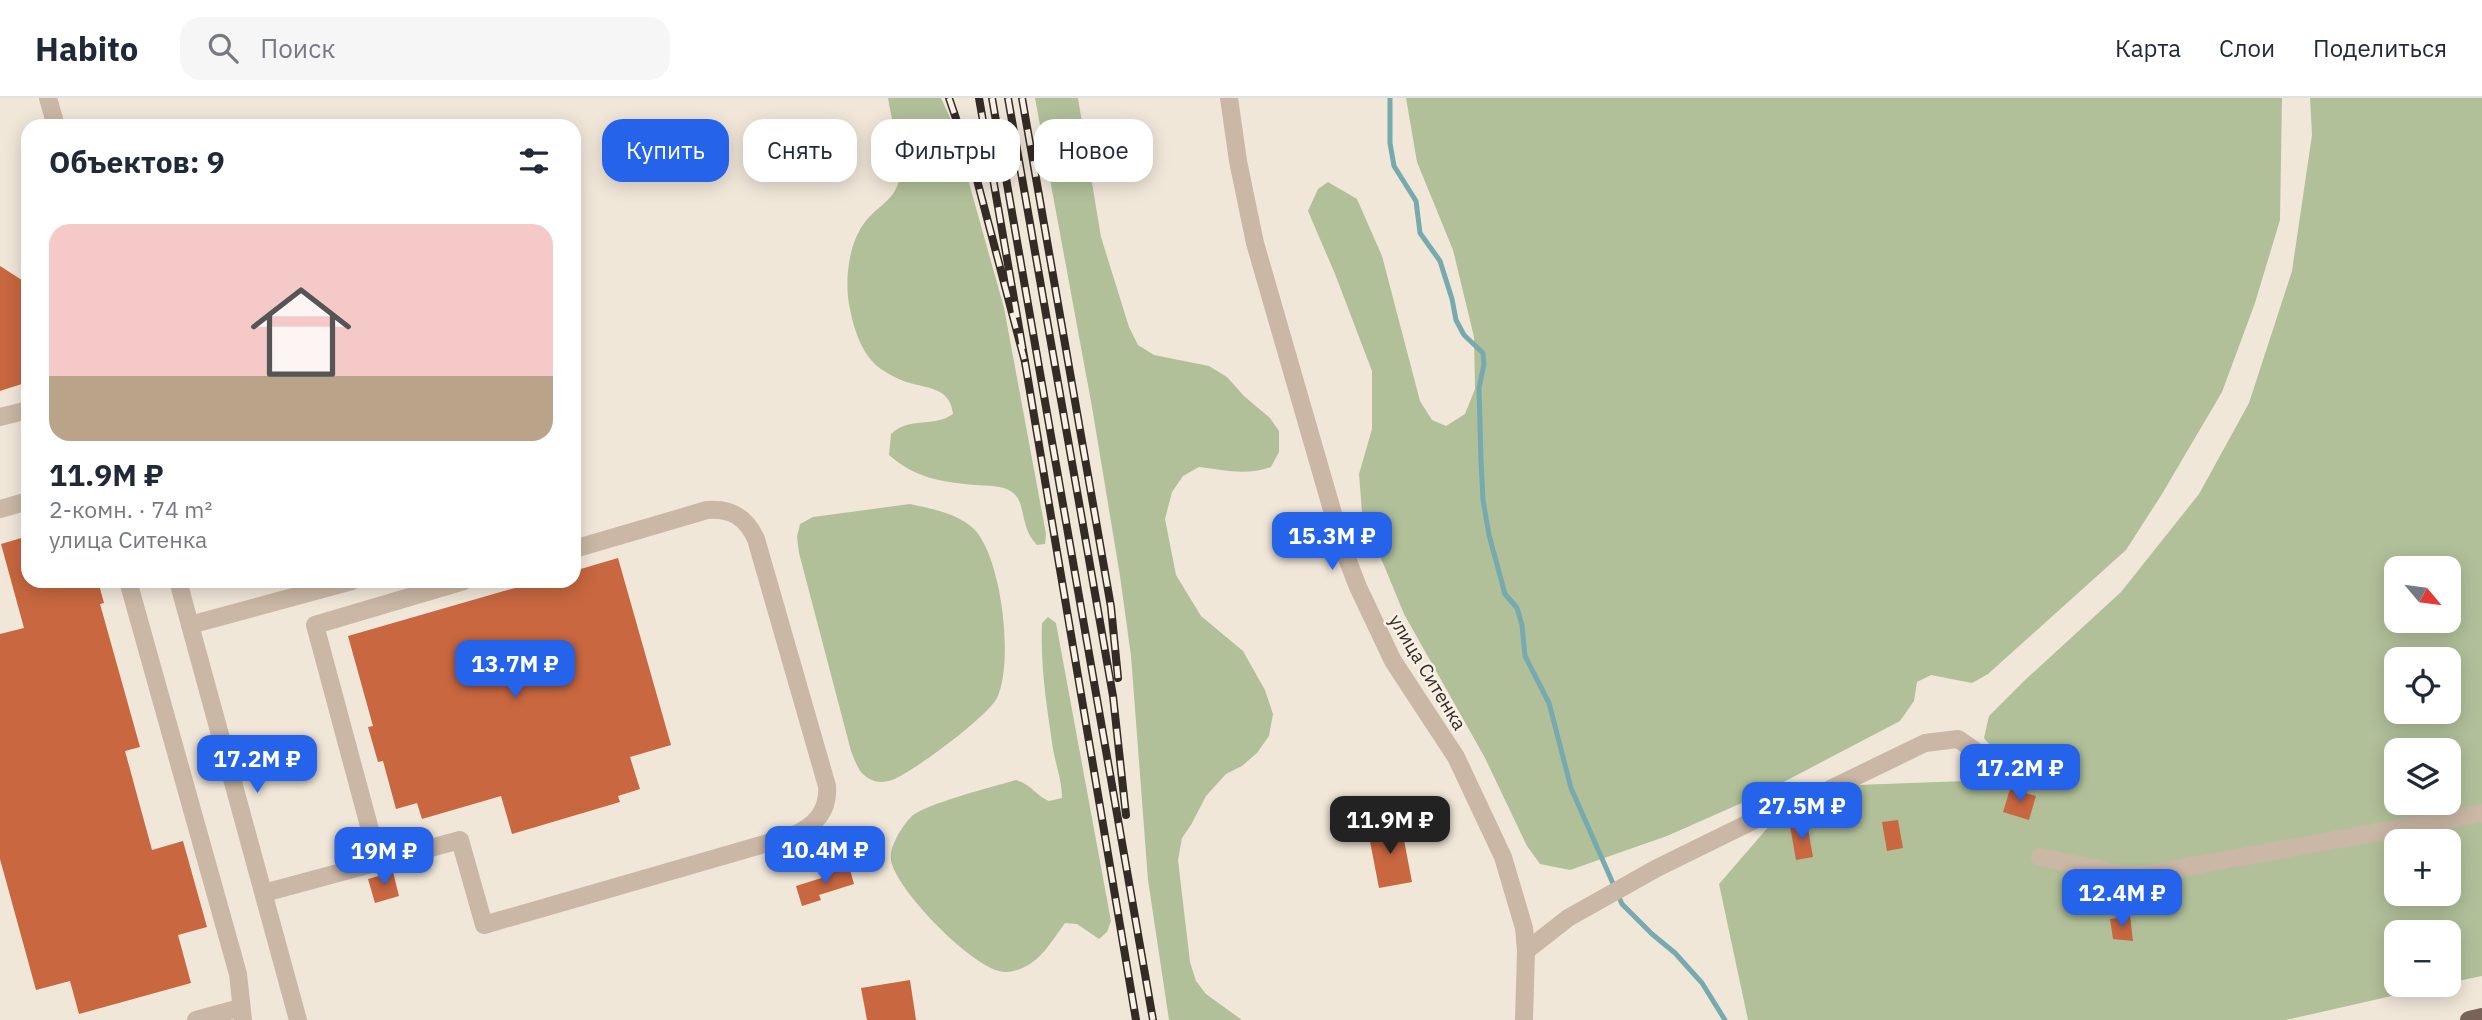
<!DOCTYPE html>
<html lang="ru">
<meta charset="utf-8">
<style>
:root{--surface:#fff;--page:#f6f6f7;--text:#1f2937;--muted:#747a83;--line:#e0e1e3;--accent:#2563eb}
body{margin:0;font-family:"IBM Plex Sans",sans-serif;background:var(--page);color:var(--text);height:100vh;display:flex;flex-direction:column;font-size:26px;white-space:nowrap}
*{box-sizing:border-box;margin:0}
p{font-size:23px;color:var(--muted)}
.icon{flex:none;width:38px;height:38px;fill:none;stroke:currentColor;stroke-width:2;stroke-linecap:round;stroke-linejoin:round}
.map{position:relative;flex:1;overflow:hidden}
.side{position:absolute;left:21px;top:21px;width:560px;height:469px;display:flex;flex-direction:column;background:var(--surface);border-radius:21px;box-shadow:0 4px 18px #0003}
.side>*{flex:none}
.guide{position:absolute;left:602px;top:21px;width:665px;height:63px;display:flex;gap:14px}
.needle{width:46px;rotate:119deg}
.controls{position:absolute;left:2384px;top:458px;display:grid;gap:14px}
.controls a{display:grid;place-items:center;width:77px;height:77px;border-radius:14px;background:var(--surface);box-shadow:0 4px 18px #0003;font-size:35px}
.price{position:absolute;translate:-50% -60px;padding:0 16px;border-radius:14px;background:var(--accent);color:#fff;font-size:23px;line-height:46px;filter:drop-shadow(0 2px 4px #0008)}
.price::after{content:'';position:absolute;left:50%;top:42px;width:21px;height:16px;margin-left:-10px;background:inherit;clip-path:polygon(0 0,100% 0,50% 100%)}
.price.selected{background:#222;color:#fff}
ul{padding:0;list-style:none}
li{display:grid;align-content:center;gap:14px;height:371px;padding:0 28px}
li span{display:grid;place-items:center;height:217px;border-radius:21px;color:#555}
li>.icon{margin-inline-start:auto}
span .icon{width:126px;height:126px;fill:#fffc;stroke-width:1}
li b{font-size:30px}
h2{display:flex;justify-content:space-between;align-items:center;height:84px;padding:0 28px;font-size:30px}
.tag{padding:0 24px;border-radius:21px;background:var(--surface);box-shadow:0 4px 18px #0003;font-size:24px;line-height:63px}
.tag.selected{background:var(--accent);color:#fff}
header{display:flex;align-items:center;gap:42px;box-sizing:border-box;height:98px;padding:0 35px;background:var(--surface);border-bottom:2px solid var(--line)}
header strong{font-size:33px}
nav{display:flex;gap:38px;margin-inline-start:auto;font-size:24px}
.search{width:490px;height:63px;background:var(--page);display:flex;align-items:center;gap:18px;box-sizing:border-box;padding:0 24px;border-radius:21px;color:var(--muted);font-size:26px}
.map>svg:first-child{display:block}
.green{fill:#b1c099;fill-rule:evenodd}
.lines{fill:none;stroke-linecap:round;stroke-linejoin:round}
.stream{stroke:#77aaaf;stroke-width:5}
.building{fill:#c86740}
.minor{stroke:#cab7a5;stroke-width:18}
.major{stroke:#776357;stroke-width:18}
.rail-casing{stroke:#352b26;stroke-width:8}
.rail{stroke:#f9f1e5;stroke-width:5;stroke-dasharray:16;stroke-linecap:butt}
.labels{text-anchor:middle;dominant-baseline:central;stroke-width:5;stroke-linejoin:round;paint-order:stroke}
.street-label{font-size:19px;fill:#352b26;stroke:#f9f1e5}
</style>
<header>
<strong>Habito</strong>
<div class="search"><svg class="icon" aria-label="search" viewBox="0 0 24 24"><circle cx="10" cy="10" r="6"/><path d="M15 15l6 6"/></svg>Поиск</div>
<nav><a>Карта</a><a>Слои</a><a>Поделиться</a></nav>
</header>
<div class="map">
<svg width="2482" height="922" viewBox="0 0 2482 922">
<rect width="100%" height="100%" fill="#f1e7d9"/>
<g class="green">
<path d="M888 0H941L952 24 1004 210 1046 436 1045 446 1037 447C1019 429 1027 405 1012 394 1003 387 986 388 975 387 941 384 915 380 889 357L891 336C910 318 933 330 953 316 950 290 930 291 910 285 901 283 890 277 881 271 863 259 854 232 850 211 844 185 848 146 865 124 879 106 895 103 900 79 903 61 891 20 888 0Z"/>
<path d="M1035 0H1078L1101 139 1129 229 1138 247 1154 257 1209 268 1227 279 1244 298 1270 320 1279 333V354L1271 369C1245 378 1225 372 1199 369L1183 378 1172 394 1165 421 1176 477 1201 518 1243 553 1265 592 1273 616 1269 638 1257 655 1242 668 1226 676 1206 698 1191 727 1182 740 1178 762 1190 864 1196 883 1206 896 1242 922H1169L1148 782 1131 558 1120 478 1092 309Z"/>
<polygon points="1406,0 2282,0 2280,122 2255,205 2222,294 2162,396 2126,452 1988,576 1972,585 1931,577 1917,584 1914,603 1900,623 1753,700 1667,738 1570,772 1540,766 1527,748 1485,660 1404,516 1362,414 1359,376 1372,331 1372,273 1335,176 1308,113 1318,91 1328,84 1357,101 1382,158 1420,303 1432,322 1446,328 1465,316 1475,291 1474,239 1453,152 1417,64"/>
<path d="M2310 0H2482V878L2448 885V835H2396V887H2440L2286 922H1748L1719 786 1803 689 2019 681 1984 640 1989 618 2024 583 2121 494 2199 396 2249 305 2292 173 2312 37ZM2396 471H2448V523H2396ZM2396 562H2448V614H2396ZM2396 653H2448V705H2396ZM2396 744H2448V796H2396Z"/>
<path d="M910 406C932 411 957 415 974 431 1002 460 1014 564 997 600 988 618 912 675 892 682 887 684 877 685 872 682 859 677 856 665 851 653L799 455 797 439 800 426 813 419Z"/>
<path d="M1048 519 1056 525 1111 823 1107 834 1099 841 1077 826 1065 825C1049 847 1036 872 1006 874 976 875 895 791 891 762 889 749 902 728 911 719 924 706 996 688 1016 682 1032 687 1034 696 1049 703L1062 700C1062 683 1056 668 1053 651 1047 610 1040 567 1042 525Z"/>
</g>
<g class="lines">
<polyline class="stream" points="1390,0 1390,45 1394,68 1416,103 1420,135 1440,163 1452,201 1456,222 1464,237 1483,255 1484,266 1479,290 1481,363 1483,402 1489,437 1505,496 1517,510 1522,527 1525,558 1549,605 1571,690 1622,806 1652,836 1675,855 1702,885 1725,922"/>
</g>
<g class="building">
<polygon points="0,168 28,186 28,284 0,293"/>
<polygon points="28,438 28,483 98,483 104,505 100,506 140,649 125,653 152,752 183,743 207,829 178,837 191,885 79,916 70,883 36,892 0,761 0,536 24,530 1,446"/>
<polygon points="618,460 671,647 630,659 640,691 618,698 620,704 512,736 501,698 422,721 417,705 396,711 383,663 378,664 368,629 373,628 348,538 539,483 574,483 574,473"/>
<polygon points="2010,691 2036,698 2029,722 2003,714"/>
<polygon points="1898,722 1903,750 1887,753 1882,724"/>
<polygon points="1807,725 1813,759 1796,762 1790,728"/>
<polygon points="1401,726 1412,784 1379,790 1368,733"/>
<polygon points="849,768 854,786 819,797 821,802 802,808 796,788 831,777 830,774"/>
<polygon points="393,774 399,798 375,805 368,781"/>
<polygon points="2130,818 2133,843 2113,841 2110,821"/>
<polygon points="910,882 916,922 867,922 861,890"/>
</g>
<g class="lines">
<g class="minor">
<polyline points="48,0 56,28"/>
<polyline points="1229,0 1238,63 1255,145 1343,450 1358,489 1393,563 1456,659 1503,759 1524,830 1526,853 1524,922"/>
<polyline points="0,319 28,312"/>
<polyline points="0,411 28,403"/>
<polyline points="128,483 238,876 243,922"/>
<polyline points="178,483 298,922"/>
<polyline points="190,527 352,483"/>
<polyline points="2040,759 2125,777 2148,776 2482,715"/>
<polyline points="379,765 315,527 464,483"/>
<path d="M264 795 460 742 484 827 792 738C815 728 829 713 827 688L756 441C746 419 731 410 707 412L574 451"/>
<polyline points="1526,853 1568,820 1657,770 1767,716 1822,695 1925,645 1958,641 2000,670"/>
<polyline points="196,922 240,910"/>
</g>
<polyline class="major" points="2469,922 2482,919"/>
<g class="rail-casing">
<g id="rail">
<polyline points="949,0 977,82 1025,264 979,0"/>
<polyline points="992,0 1153,922"/>
<polyline points="1008,0 1113,598 1126,717"/>
<polyline points="1022,0 1111,509 1118,580"/>
<polyline points="1025,264 1136,922"/>
</g>
</g>
<use href="#rail" class="rail"/>
</g>
<g class="labels">
<g class="street-label">
<text transform="translate(1428 574) rotate(59)">улица Ситенка</text>
</g>
</g>
</svg>
<div class="controls">
<a><svg class="needle" viewBox="-14 -14 28 28"><path d="M0-13l5 13h-10z" fill="#e53935"/><path d="M0 13l5-13h-10z" fill="#747a83"/></svg></a>
<a><svg class="icon" aria-label="locate" viewBox="0 0 24 24"><circle cx="12" cy="12" r="6"/><path d="M12 2v4M12 18v4M2 12h4M18 12h4"/></svg></a>
<a><svg class="icon" aria-label="layers" viewBox="0 0 24 24"><path d="M12 4l9 5-9 5-9-5zM3 14l9 5 9-5"/></svg></a>
<a>+</a>
<a>−</a>
</div>
<b class="price" style="left:1332px;top:474px">15.3M ₽</b>
<b class="price" style="left:515px;top:602px">13.7M ₽</b>
<b class="price" style="left:257px;top:697px">17.2M ₽</b>
<b class="price" style="left:2020px;top:706px">17.2M ₽</b>
<b class="price" style="left:1802px;top:744px">27.5M ₽</b>
<b class="price selected" style="left:1390px;top:758px">11.9M ₽</b>
<b class="price" style="left:825px;top:788px">10.4M ₽</b>
<b class="price" style="left:384px;top:789px">19M ₽</b>
<b class="price" style="left:2122px;top:831px">12.4M ₽</b>
<div class="guide">
<a class="tag selected">Купить</a>
<a class="tag">Снять</a>
<a class="tag">Фильтры</a>
<a class="tag">Новое</a>
</div>
<section class="side">
<h2>Объектов: 9<svg class="icon" aria-label="filters" viewBox="0 0 24 24"><path d="M4 7h16M4 17h16"/><circle cx="9" cy="7" r="2"/><circle cx="15" cy="17" r="2"/></svg></h2>
<ul>
<li><span style="background:linear-gradient(#f6c9c9 70%,#b9a48a 0)"><svg class="icon" aria-label="home" viewBox="0 0 24 24"><path d="M3 11l9-7 9 7M6 9v11h12V9"/></svg></span><div><b>11.9M ₽</b><p>2-комн. · 74 m²</p><p>улица Ситенка</p></div></li>
</ul>
</section>
</div>
